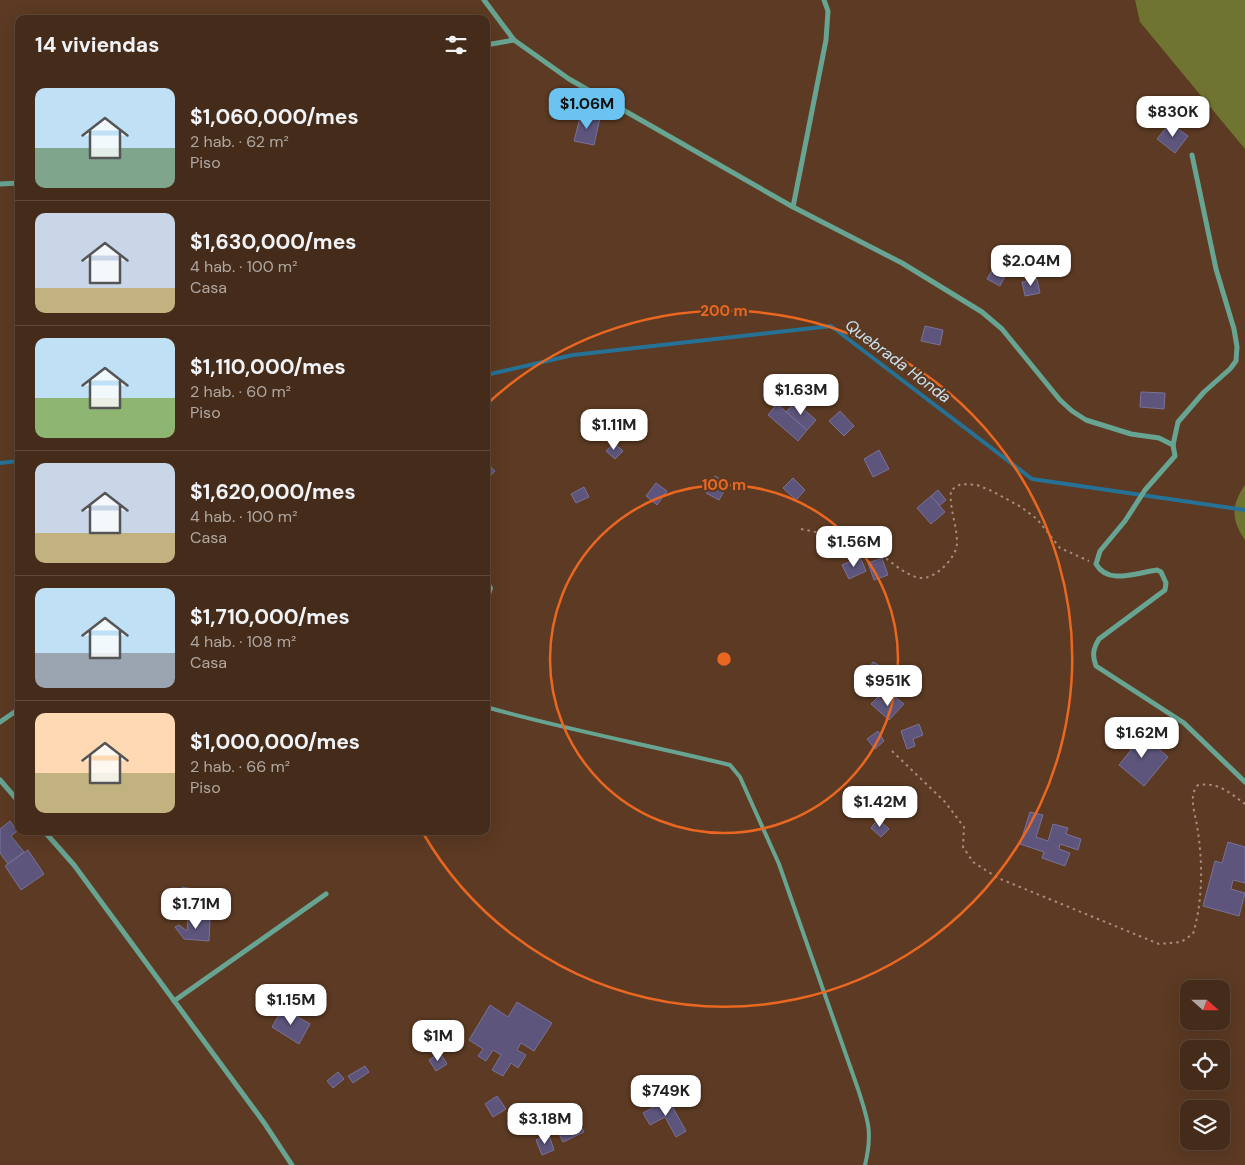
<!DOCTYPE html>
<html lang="es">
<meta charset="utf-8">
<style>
:root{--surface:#452c1a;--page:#4c3423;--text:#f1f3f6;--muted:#b0a7a2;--line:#5d4839;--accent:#6ac3f1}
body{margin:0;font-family:"DM Sans",sans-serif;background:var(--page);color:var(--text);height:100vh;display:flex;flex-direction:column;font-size:19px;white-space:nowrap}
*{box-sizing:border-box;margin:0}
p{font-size:16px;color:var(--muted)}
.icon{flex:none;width:28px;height:28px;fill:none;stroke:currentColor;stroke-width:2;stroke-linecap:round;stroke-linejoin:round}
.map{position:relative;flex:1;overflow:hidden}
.panel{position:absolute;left:15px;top:15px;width:475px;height:820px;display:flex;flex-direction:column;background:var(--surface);border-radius:10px;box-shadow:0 5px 20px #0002,0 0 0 1px var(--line)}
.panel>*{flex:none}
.needle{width:32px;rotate:111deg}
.buttons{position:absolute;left:1180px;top:980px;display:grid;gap:10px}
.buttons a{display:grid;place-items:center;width:50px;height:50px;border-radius:10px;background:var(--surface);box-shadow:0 5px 20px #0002,0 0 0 1px var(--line);font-size:25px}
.price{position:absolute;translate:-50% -42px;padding:0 11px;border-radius:10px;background:#fff;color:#222;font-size:16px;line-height:32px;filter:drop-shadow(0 1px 2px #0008)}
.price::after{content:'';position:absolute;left:50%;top:30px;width:15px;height:11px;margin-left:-8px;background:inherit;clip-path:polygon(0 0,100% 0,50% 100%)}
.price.selected{background:var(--accent);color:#111}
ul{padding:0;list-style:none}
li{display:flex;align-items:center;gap:15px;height:125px;padding:0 20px}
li+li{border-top:1px solid var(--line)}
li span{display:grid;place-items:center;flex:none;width:140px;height:100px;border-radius:10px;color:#555}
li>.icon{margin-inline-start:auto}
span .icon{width:60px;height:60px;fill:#fffc;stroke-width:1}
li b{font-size:21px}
h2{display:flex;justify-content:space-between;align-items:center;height:60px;padding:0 20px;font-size:21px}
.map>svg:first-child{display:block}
.forest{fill:#6f7430}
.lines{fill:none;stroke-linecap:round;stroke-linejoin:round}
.stream{stroke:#267296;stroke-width:4}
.building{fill:#5d557b;stroke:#797299}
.path{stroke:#a88c79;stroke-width:2;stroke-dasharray:2.5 4;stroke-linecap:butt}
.service{stroke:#68a492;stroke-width:4}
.minor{stroke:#68a492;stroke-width:5}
.ring{fill:none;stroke:#ea6721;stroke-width:2.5}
.labels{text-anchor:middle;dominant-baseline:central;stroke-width:4.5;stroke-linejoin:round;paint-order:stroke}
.water-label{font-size:16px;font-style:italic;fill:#c7e3f3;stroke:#5c3a23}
.centre{fill:#ea6721;stroke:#5c3a23;stroke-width:2.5}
.ring-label{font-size:15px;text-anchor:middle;font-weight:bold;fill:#ea6721;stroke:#5c3a23;stroke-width:4.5;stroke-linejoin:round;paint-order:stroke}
</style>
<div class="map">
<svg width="1245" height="1165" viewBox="0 0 1245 1165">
<rect width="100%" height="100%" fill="#5c3a23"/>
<g class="forest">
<polygon points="1135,0 1245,0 1245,149 1140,22"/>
<path d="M1245 485V540C1231 520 1231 505 1245 485Z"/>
</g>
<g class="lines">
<g class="stream">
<polyline points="486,375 573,355 831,326 1032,479 1245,510"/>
<polyline points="0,463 19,461"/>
</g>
</g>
<g class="building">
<polygon points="573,100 579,111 569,116 563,105"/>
<polygon points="581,114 600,118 594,145 574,141"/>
<polygon points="1170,123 1188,136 1175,153 1157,139"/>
<polygon points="994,267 1006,274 1000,286 987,279"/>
<polygon points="1037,279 1040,293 1025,296 1022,282"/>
<polygon points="925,326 943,330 940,345 921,341"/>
<polygon points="1141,392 1165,393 1164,409 1140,407"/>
<polygon points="795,402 816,420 807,430 786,412"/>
<polygon points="777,404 807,430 798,441 768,415"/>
<polygon points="840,411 854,426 844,436 829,421"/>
<polygon points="614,443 623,451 615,459 606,451"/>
<polygon points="879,450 889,469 873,477 864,459"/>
<polygon points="486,463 495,471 486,480"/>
<polygon points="715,476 728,484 719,500 706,493"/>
<polygon points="793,478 805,490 796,500 783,488"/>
<polygon points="656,483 667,491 657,505 646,496"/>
<polygon points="584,487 589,497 576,503 571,494"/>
<polygon points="938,490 946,500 939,506 931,496"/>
<polygon points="931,496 945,512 931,524 917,508"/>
<polygon points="860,557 866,571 849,579 842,565"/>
<polygon points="882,558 888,575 874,580 868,563"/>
<polygon points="873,662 884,668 880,675 869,668"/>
<polygon points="878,697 888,706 895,697 904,704 889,720 871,704"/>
<polygon points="919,724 923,735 913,739 915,746 907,749 901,731"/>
<polygon points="1137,730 1168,757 1144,786 1119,765 1131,750 1125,745"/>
<polygon points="878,731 884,741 875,749 867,739"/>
<polygon points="1030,812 1043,815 1036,837 1048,841 1053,824 1068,828 1066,834 1081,839 1078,850 1060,844 1059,849 1070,853 1065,866 1042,858 1044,852 1020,844"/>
<polygon points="878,819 889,829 881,837 871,828"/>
<polygon points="10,821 17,831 11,836 24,852 8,864 0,853 0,829"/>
<polygon points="1228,842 1245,847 1245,883 1233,880 1231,889 1245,893 1239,916 1203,906 1215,861 1222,863"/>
<polygon points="28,850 44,874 21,890 5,866"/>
<polygon points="182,887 211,892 208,905 180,900"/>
<polygon points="188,918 210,920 209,941 184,939 175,927 179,925 187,931"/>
<polygon points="517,1002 552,1023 534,1051 521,1043 517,1050 526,1055 518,1068 511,1063 503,1076 492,1070 501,1055 493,1050 486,1061 478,1056 483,1049 469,1040 490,1005 508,1017"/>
<polygon points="283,1008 310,1024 299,1044 272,1027"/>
<polygon points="440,1053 447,1064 436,1071 429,1060"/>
<polygon points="365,1066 369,1072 353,1083 348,1076"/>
<polygon points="338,1072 344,1079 333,1088 327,1081"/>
<polygon points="497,1096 506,1109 493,1117 485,1104"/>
<polygon points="668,1099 686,1131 676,1137 665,1117 650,1125 643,1113"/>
<polygon points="575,1115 584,1132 563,1142 554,1124"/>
<polygon points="549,1135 554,1150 542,1155 536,1140"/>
</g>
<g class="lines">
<g class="path">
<path d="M801 529C825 534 849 538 871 549 887 556 903 576 921 578 936 579 957 557 957 543 957 524 949 509 951 490L961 484 977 485 992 491 1021 507 1037 519 1060 548 1089 561"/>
<path d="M892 751 945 802 964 827 963 847 973 862 998 878 1159 944 1181 942 1193 934C1203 900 1203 861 1197 826 1195 812 1188 796 1198 785 1219 782 1230 793 1245 804"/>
</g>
<g class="service">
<polyline points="486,580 491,588 486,603"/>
<path d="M486 707C567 730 649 745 730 765L740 777 779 864 858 1089C868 1120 873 1132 865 1165"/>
</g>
<g class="minor">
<path d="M484 0 514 40 569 79 793 207 902 263 982 312 1002 329 1060 400 1072 411 1086 420 1131 434 1159 438 1173 445 1175 456 1145 490 1125 521 1100 551 1096 564C1108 585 1135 573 1157 570L1161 572 1166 583 1165 590 1099 639C1093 649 1092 655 1096 666L1184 723 1245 782"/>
<polyline points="486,45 514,40"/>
<polyline points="0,184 19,183"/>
<polyline points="793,207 826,40 828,11 824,0"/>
<polyline points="1173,445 1178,422 1204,392 1230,369 1236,361 1237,347 1234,329 1216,269 1192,155"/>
<polyline points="0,722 19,709"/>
<polyline points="0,780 19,802"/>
<polyline points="44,831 74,865 265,1124 292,1165"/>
<polyline points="174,1001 326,894"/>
</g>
</g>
<g class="ring">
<circle cx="724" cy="659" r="174"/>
<path d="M487 404A348 348 0 1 1 423 833"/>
</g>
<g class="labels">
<g class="water-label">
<text transform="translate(898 361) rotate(37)">Quebrada Honda</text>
</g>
</g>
<circle cx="724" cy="659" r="8" class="centre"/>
<g class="ring-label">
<text x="724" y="316">200 m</text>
<text x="724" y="490">100 m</text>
</g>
</svg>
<div class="buttons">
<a><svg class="needle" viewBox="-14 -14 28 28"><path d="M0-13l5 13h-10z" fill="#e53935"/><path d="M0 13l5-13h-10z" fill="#b0a7a2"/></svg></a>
<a><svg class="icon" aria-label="locate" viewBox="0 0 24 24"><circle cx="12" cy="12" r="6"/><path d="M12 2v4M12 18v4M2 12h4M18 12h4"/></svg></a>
<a><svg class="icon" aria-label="layers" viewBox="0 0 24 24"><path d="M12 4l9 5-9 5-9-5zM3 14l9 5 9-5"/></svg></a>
</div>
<b class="price selected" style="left:587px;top:130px">$1.06M</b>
<b class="price" style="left:1173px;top:138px">$830K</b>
<b class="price" style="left:1031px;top:287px">$2.04M</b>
<b class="price" style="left:801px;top:416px">$1.63M</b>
<b class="price" style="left:614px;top:451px">$1.11M</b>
<b class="price" style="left:854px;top:568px">$1.56M</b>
<b class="price" style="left:888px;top:707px">$951K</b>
<b class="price" style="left:1142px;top:759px">$1.62M</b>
<b class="price" style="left:880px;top:828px">$1.42M</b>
<b class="price" style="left:196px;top:930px">$1.71M</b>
<b class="price" style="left:291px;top:1026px">$1.15M</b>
<b class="price" style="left:438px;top:1062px">$1M</b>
<b class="price" style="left:666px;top:1117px">$749K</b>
<b class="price" style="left:545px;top:1145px">$3.18M</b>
<section class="panel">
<h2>14 viviendas<svg class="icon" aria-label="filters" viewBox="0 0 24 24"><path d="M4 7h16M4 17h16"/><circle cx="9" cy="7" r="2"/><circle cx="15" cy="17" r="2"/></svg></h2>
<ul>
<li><span style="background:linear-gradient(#bfe0f5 60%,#7fa58c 0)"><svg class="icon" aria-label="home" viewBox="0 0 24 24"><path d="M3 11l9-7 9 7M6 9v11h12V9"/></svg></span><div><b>$1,060,000/mes</b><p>2 hab. · 62 m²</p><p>Piso</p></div></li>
<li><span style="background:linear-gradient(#c9d6e8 75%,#c2b280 0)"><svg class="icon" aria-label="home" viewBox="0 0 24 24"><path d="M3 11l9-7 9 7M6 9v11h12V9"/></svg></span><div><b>$1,630,000/mes</b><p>4 hab. · 100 m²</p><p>Casa</p></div></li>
<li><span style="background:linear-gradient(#bfe0f5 60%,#8fb573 0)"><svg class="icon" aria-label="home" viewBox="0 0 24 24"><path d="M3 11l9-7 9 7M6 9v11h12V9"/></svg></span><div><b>$1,110,000/mes</b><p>2 hab. · 60 m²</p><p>Piso</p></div></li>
<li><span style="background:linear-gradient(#c9d6e8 70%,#c2b280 0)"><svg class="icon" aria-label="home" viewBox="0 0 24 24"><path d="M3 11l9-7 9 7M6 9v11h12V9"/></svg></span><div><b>$1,620,000/mes</b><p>4 hab. · 100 m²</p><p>Casa</p></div></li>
<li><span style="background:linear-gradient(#bfe0f5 65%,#9aa5b1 0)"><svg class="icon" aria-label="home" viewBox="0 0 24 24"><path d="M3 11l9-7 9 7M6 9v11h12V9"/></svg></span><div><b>$1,710,000/mes</b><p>4 hab. · 108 m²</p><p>Casa</p></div></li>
<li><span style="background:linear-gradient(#ffd9b3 60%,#c2b280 0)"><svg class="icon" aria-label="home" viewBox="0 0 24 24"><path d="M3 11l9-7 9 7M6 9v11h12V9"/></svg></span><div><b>$1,000,000/mes</b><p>2 hab. · 66 m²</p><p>Piso</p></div></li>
</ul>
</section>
</div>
